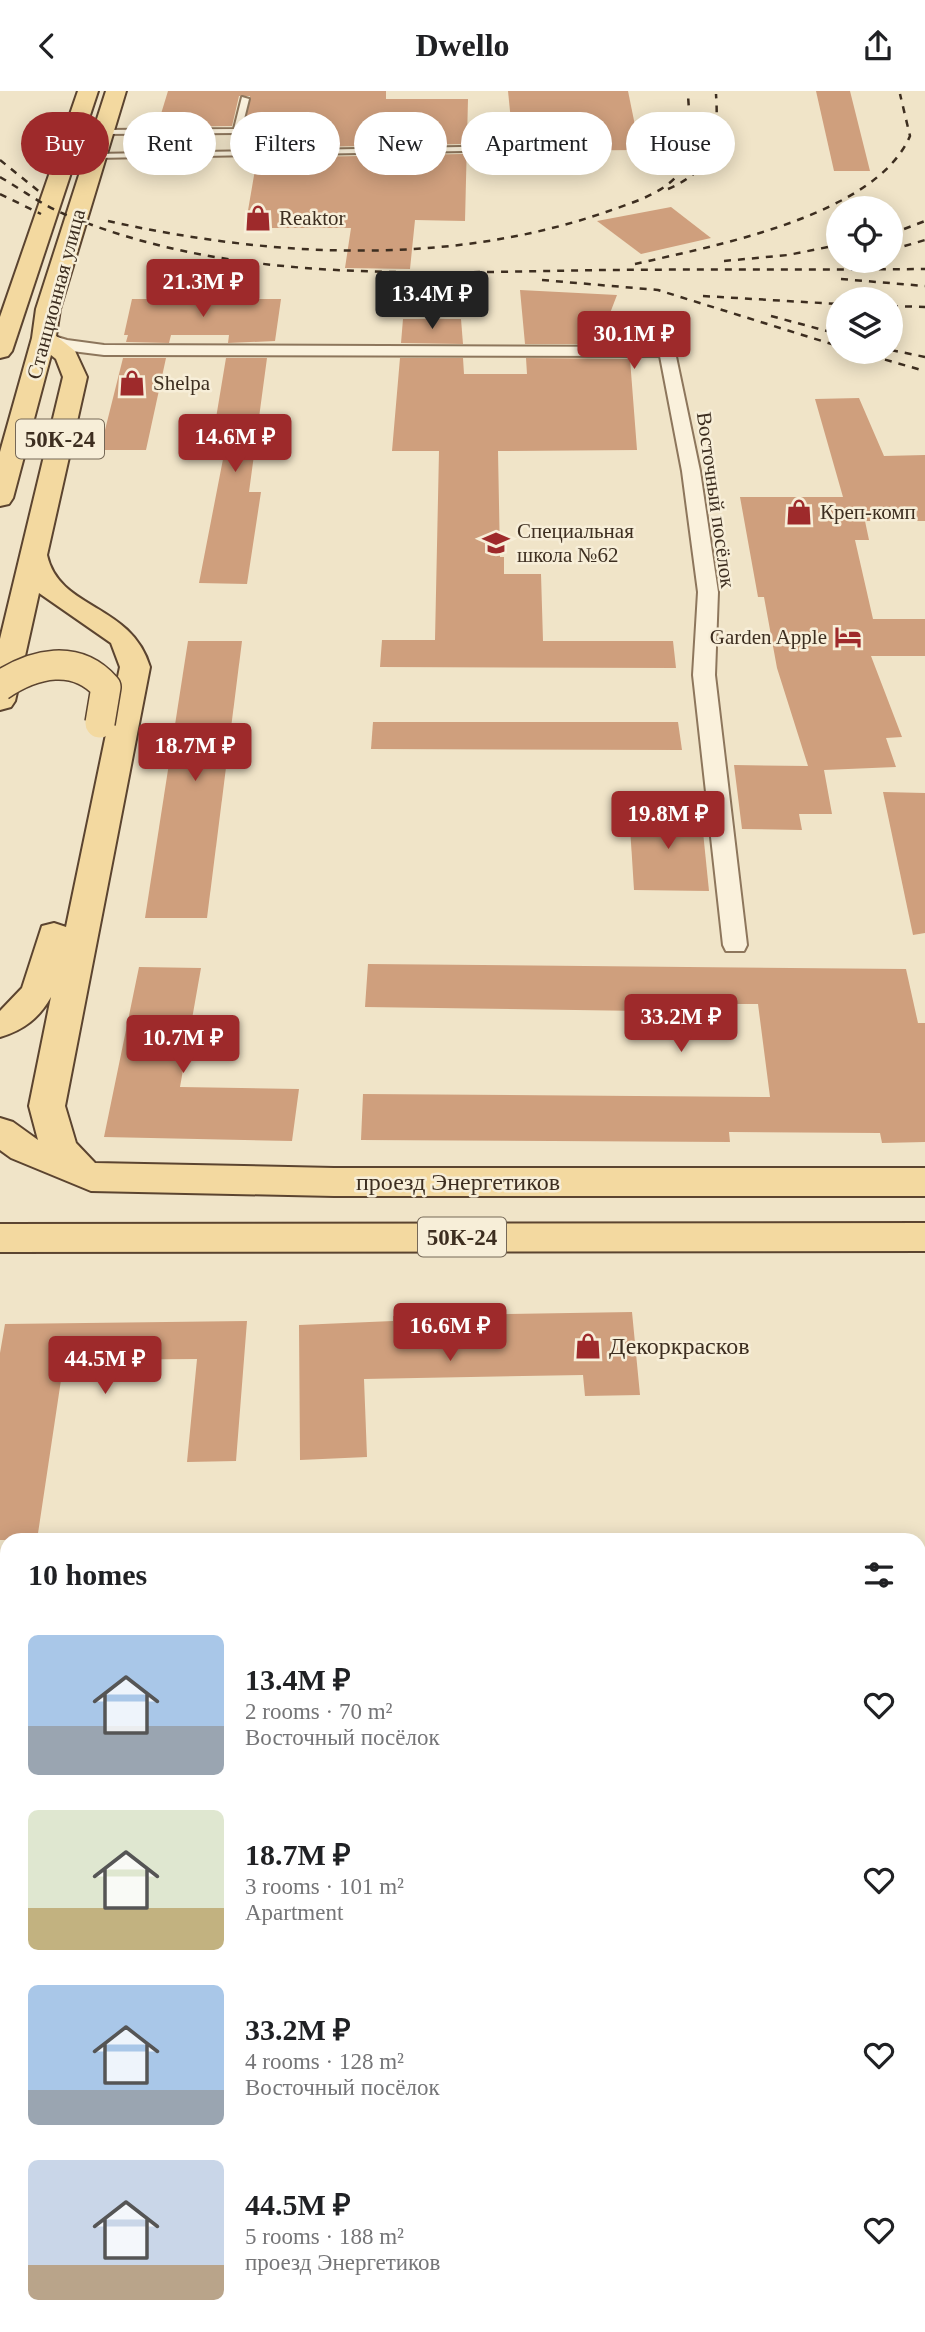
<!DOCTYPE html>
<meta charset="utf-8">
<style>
:root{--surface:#fff;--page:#f2f2f2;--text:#202124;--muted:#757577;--accent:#9e2a2b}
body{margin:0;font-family:"Times New Roman",serif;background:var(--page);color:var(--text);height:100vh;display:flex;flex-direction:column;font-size:26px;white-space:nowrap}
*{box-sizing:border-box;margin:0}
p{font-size:23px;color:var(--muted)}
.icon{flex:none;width:38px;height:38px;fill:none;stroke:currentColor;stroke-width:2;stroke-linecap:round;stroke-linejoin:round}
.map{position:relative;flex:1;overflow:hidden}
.side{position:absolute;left:0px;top:1442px;width:926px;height:800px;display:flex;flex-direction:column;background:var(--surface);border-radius:21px 21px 0 0;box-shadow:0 4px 18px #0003}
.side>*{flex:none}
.top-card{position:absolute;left:21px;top:21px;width:884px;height:63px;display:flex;gap:14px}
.controls{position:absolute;left:826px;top:105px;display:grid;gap:14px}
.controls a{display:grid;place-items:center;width:77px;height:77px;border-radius:50%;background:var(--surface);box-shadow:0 4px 18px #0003;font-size:35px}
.price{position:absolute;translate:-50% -60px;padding:0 16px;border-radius:7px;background:var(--accent);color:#fff;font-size:23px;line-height:46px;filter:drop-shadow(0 2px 4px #0008)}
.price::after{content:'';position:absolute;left:50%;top:42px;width:21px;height:16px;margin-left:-10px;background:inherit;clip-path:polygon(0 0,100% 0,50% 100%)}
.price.on{background:#222;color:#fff}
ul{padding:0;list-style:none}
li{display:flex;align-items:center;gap:21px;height:175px;padding:0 28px}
li span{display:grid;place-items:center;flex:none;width:196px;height:140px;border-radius:10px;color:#555}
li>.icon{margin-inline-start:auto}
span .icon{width:84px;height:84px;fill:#fffc;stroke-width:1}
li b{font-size:30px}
h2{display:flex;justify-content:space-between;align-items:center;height:84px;padding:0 28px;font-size:30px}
.tag{padding:0 24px;border-radius:32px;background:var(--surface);box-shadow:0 4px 18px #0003;font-size:24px;line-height:63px}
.tag.on{background:var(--accent);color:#fff}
header{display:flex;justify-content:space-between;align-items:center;height:91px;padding:0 28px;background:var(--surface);font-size:32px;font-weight:700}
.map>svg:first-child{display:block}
.building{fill:#cf9f7d}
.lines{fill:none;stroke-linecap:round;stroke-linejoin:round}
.service-casing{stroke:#8d765c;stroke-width:4}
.minor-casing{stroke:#8d765c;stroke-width:4}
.primary-casing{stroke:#5b4430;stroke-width:4}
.service{fill:#faf1dc;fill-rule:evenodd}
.minor{fill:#faf1dc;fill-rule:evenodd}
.primary{fill:#f3d9a0;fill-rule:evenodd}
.rail{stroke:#3d2e20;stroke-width:2.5;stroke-dasharray:7 7;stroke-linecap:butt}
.primary-bridge-casing{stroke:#5b4430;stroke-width:32;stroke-linecap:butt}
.primary-bridge{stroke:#f3d9a0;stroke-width:29}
.labels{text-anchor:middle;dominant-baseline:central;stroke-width:5;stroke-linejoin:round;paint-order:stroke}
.far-poi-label{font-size:21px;fill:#3d2e20;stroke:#f7eed8;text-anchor:start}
.far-street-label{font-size:21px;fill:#3d2e20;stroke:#f7eed8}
.shield{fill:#f7eed8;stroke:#756857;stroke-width:2}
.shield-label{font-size:23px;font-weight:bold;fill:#3d2e20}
.street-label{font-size:24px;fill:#3d2e20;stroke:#f7eed8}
.poi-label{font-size:24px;fill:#3d2e20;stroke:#f7eed8;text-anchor:start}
</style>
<header><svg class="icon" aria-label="back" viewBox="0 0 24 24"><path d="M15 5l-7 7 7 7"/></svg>Dwello<svg class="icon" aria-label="share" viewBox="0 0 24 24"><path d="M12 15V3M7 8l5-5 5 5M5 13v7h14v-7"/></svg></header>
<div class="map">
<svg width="925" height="2241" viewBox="0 0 925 2241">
<rect width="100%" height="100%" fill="#f0e4c8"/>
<g class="building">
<polygon points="168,0 386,0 386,8 468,8 465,130 415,129 410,178 345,177 351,137 245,137 257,67 463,63 466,56 460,53 259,57 260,50 246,50 249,37 244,37 250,5 239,5 232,35 157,36"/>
<polygon points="508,0 628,0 640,59 514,60"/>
<polygon points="816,0 850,0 870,80 834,80"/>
<polygon points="671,116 711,147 641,163 597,130"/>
<polygon points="520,199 617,204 607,230 627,230 629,253 525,253"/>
<polygon points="132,208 281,208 275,250 228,252 229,244 171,244 169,252 126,251 128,244 124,244"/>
<polygon points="403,228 461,228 463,253 401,252"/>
<polygon points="123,267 166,267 146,359 100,359"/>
<polygon points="226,267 267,267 249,401 261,401 247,493 199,492 224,363 210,363"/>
<polygon points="400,267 463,267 464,283 527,283 526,267 630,268 637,359 498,360 500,466 504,466 504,483 541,483 543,550 673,550 676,577 380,576 382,549 435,549 439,360 392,360"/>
<polygon points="859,307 884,365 925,364 925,430 865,430 869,449 855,449 873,528 925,528 925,565 871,565 902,646 886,647 896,676 824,679 832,723 799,723 802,739 742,738 734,674 808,675 777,577 764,506 758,506 740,406 843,406 815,308"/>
<polygon points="188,550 242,550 207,827 145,827"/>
<polygon points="373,631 678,631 682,659 371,658"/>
<polygon points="883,701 925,702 925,842 913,844"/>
<polygon points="629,720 701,721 709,800 634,799"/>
<polygon points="368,873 906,878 918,932 925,932 925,1051 882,1052 880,1042 729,1041 730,1051 361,1049 363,1003 770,1006 758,913 709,913 710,921 365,916"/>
<polygon points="139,876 201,877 180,996 299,998 292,1050 104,1046"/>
<polygon points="632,1221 640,1304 585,1305 583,1284 364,1288 367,1366 300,1369 299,1234 393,1230 393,1225"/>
<polygon points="247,1230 236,1370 187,1371 197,1268 64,1269 37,1449 0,1449 0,1262 5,1233"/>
</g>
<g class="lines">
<g class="service-casing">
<g id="service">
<polygon points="242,6 249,8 241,40 237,42 103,43 99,41 103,39 234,38"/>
<polygon points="460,56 463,56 463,60 95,67 91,65 95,63"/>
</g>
</g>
<g class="minor-casing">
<polygon id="minor" points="44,242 67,249 104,254 674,256 700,380 718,501 715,584 747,854 744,860 726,860 723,854 693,584 698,501 682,380 660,265 104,264 64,259 38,251 35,247"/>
</g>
<g class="primary-casing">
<g id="primary">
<polygon points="78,0 98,0 12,260 8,265 0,267 0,226"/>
<path d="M106 0H126L60 218 56 245 75 260 87 286 47 464C59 519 131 512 150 576L65 1015 76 1052 95 1072 334 1077H925V1105H334L91 1100 11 1067 0 1059V1027L13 1031 38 1049 29 1015 51 906C39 927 24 939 0 946V920L22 897 42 835 54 832 66 836 120 576 111 552 39 502 15 610 11 616 0 619V548L63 286 56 268 51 264 13 407 9 413 0 415V361L32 247 36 218Z"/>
<polygon points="925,1132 925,1160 0,1161 0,1133"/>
</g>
</g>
<use href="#service" class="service"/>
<use href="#minor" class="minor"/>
<use href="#primary" class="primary"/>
<g class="rail">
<polyline points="0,69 41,102"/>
<path d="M0 86C21 98 42 114 64 123 235 195 426 181 607 179 713 178 819 179 925 178"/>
<path d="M668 98C714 78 719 50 716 3"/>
<polyline points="0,103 41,123"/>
<path d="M108 130C270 166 447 176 606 121 631 112 664 103 680 81 695 59 689 28 688 3"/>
<polyline points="891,143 925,130"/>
<polyline points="891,159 925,149"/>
<polyline points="724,170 788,164 838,154"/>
<path d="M635 173C713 155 876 125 910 45L900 3"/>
<polyline points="841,188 925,195"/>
<polyline points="542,189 658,199 838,255"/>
<polyline points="703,205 838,213"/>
<polyline points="891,215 925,216"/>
<polyline points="771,225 838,243"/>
<polyline points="891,259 925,266"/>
<polyline points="858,261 925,280"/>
</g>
<g class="primary-bridge-casing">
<path id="primary-bridge" d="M0 595C34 572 76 562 106 596L100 632"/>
</g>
<use href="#primary-bridge" class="primary-bridge"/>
</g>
<defs>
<g id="shop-bare" transform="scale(2.1)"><path d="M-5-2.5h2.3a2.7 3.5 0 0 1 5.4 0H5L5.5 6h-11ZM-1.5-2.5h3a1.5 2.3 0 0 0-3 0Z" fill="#9e2a2b" stroke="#f7eed8" stroke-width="2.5" paint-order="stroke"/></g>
<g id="school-bare" transform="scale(2.1)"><path d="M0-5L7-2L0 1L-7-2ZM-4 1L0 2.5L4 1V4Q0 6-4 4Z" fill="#9e2a2b" stroke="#f7eed8" stroke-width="2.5" paint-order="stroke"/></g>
<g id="hotel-bare" transform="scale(2.1)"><path d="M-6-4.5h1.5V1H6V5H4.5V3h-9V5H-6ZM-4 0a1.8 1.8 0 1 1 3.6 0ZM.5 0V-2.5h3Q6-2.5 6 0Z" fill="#9e2a2b" stroke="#f7eed8" stroke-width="2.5" paint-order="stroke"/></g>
</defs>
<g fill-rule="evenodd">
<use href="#shop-bare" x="258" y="127"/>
<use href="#shop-bare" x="132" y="292"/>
<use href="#shop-bare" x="799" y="421"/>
<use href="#school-bare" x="496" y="452"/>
<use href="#hotel-bare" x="848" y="546"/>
<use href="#shop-bare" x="588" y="1255"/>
</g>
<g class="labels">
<g class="far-poi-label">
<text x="279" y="127">Reaktor</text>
<text x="153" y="292">Shelpa</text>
<text x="820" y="421">Креп-комп</text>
<text x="517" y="440">Специальная<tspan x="517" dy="24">школа №62</tspan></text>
<text x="827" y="546" text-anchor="end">Garden Apple</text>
</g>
<g class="far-street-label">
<text transform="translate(56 203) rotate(-75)">Станционная улица</text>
<text transform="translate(716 409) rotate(82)">Восточный посёлок</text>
</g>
<g class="shield">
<rect x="16" y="328.5" width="88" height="39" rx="5"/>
<rect x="418" y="1126.5" width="88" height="39" rx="5"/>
</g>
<g class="shield-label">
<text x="60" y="348">50К-24</text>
<text x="462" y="1146">50К-24</text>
</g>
<g class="street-label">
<text x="458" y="1091">проезд Энергетиков</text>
</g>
<g class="poi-label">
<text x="609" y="1255">Декоркрасков</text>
</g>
</g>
</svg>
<div class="controls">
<a><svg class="icon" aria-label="locate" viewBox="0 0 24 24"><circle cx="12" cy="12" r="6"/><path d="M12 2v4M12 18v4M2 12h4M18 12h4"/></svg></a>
<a><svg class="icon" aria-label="layers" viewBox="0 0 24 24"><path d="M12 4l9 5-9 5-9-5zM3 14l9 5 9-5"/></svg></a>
</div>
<b class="price" style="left:203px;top:228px">21.3M ₽</b>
<b class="price on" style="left:432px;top:240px">13.4M ₽</b>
<b class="price" style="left:634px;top:280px">30.1M ₽</b>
<b class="price" style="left:235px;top:383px">14.6M ₽</b>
<b class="price" style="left:195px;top:692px">18.7M ₽</b>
<b class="price" style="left:668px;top:760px">19.8M ₽</b>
<b class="price" style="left:681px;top:963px">33.2M ₽</b>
<b class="price" style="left:183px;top:984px">10.7M ₽</b>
<b class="price" style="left:450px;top:1272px">16.6M ₽</b>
<b class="price" style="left:105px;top:1305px">44.5M ₽</b>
<div class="top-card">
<a class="tag on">Buy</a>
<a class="tag">Rent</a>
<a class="tag">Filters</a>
<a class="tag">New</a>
<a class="tag">Apartment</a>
<a class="tag">House</a>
</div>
<section class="side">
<h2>10 homes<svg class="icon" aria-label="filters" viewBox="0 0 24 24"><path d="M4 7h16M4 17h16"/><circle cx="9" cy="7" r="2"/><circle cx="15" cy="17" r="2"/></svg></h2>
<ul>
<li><span style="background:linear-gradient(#a9c7e8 65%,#9aa5b1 0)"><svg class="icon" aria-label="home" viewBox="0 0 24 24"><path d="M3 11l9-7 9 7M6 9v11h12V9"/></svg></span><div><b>13.4M ₽</b><p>2 rooms · 70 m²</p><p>Восточный посёлок</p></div><svg class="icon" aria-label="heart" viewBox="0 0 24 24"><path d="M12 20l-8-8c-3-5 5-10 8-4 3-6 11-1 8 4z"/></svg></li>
<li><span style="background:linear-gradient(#dfe7d0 70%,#c2b280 0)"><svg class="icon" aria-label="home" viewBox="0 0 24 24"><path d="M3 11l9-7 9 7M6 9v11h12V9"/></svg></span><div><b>18.7M ₽</b><p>3 rooms · 101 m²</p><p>Apartment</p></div><svg class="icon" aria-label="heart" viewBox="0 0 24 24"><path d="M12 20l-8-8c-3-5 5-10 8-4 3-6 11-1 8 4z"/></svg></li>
<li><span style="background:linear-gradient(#a9c7e8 75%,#9aa5b1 0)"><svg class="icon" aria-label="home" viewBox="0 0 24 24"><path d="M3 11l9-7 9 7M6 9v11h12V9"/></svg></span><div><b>33.2M ₽</b><p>4 rooms · 128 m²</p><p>Восточный посёлок</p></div><svg class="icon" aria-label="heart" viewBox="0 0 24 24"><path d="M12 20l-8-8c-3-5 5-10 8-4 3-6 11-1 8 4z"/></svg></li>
<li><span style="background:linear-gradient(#c9d6e8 75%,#b9a48a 0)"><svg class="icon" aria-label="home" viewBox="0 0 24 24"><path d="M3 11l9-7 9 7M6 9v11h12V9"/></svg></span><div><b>44.5M ₽</b><p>5 rooms · 188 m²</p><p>проезд Энергетиков</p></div><svg class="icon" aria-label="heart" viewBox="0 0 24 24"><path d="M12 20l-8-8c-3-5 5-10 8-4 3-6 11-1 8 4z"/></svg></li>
</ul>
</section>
</div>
